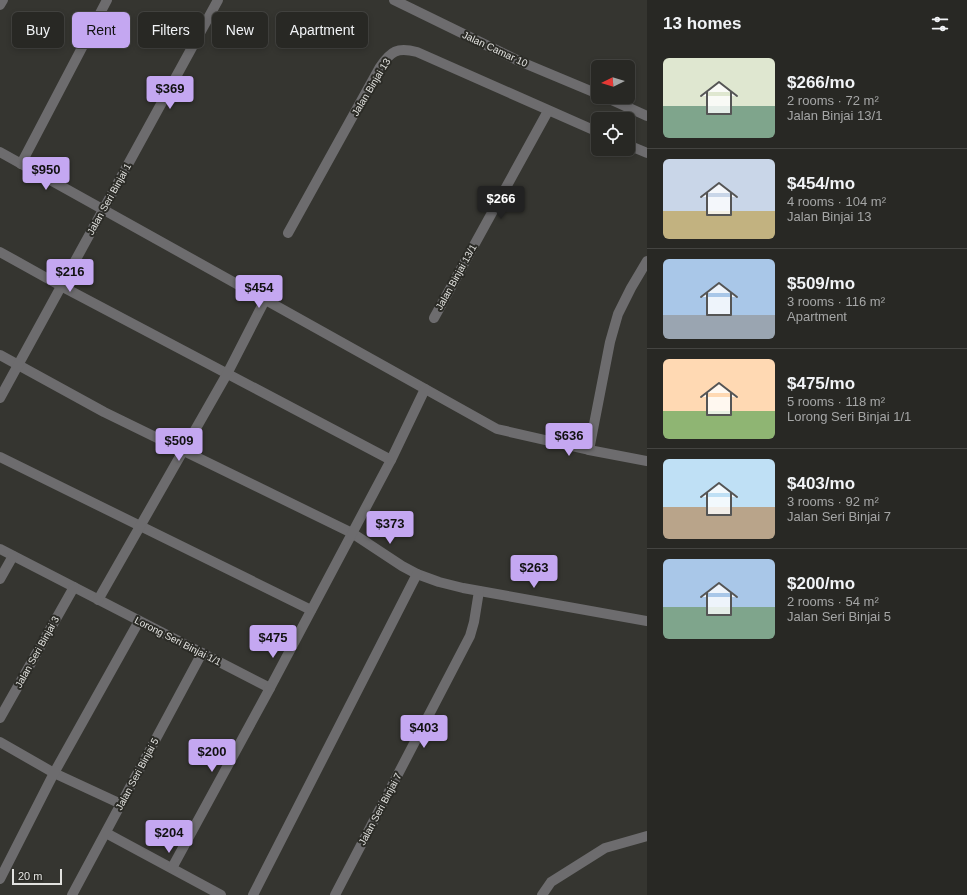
<!DOCTYPE html>
<meta charset="utf-8">
<style>
:root{--surface:#282824;--page:#343431;--text:#f1f3f6;--muted:#a5a6a6;--line:#444441;--accent:#c4a7f1}
body{margin:0;font-family:Helvetica,sans-serif;background:var(--page);color:var(--text);height:100vh;display:flex;flex-direction:column;font-size:15px;white-space:nowrap}
*{box-sizing:border-box;margin:0}
p{font-size:13px;color:var(--muted)}
.icon{flex:none;width:22px;height:22px;fill:none;stroke:currentColor;stroke-width:2;stroke-linecap:round;stroke-linejoin:round}
.map{position:relative;flex:1;overflow:hidden}
.drawer{display:flex;flex-direction:column;background:var(--surface);width:320px}
.drawer>*{flex:none}
.hud{position:absolute;left:12px;top:12px;width:380px;height:36px;display:flex;gap:8px}
.needle{width:26px;rotate:265deg}
.buttons{position:absolute;left:591px;top:60px;display:grid;gap:8px}
.buttons a{display:grid;place-items:center;width:44px;height:44px;border-radius:6px;background:var(--surface);box-shadow:0 2px 6px #0003,0 0 0 1px var(--line);font-size:20px}
.scale{position:absolute;left:12px;bottom:10px;width:50px;box-sizing:border-box;padding-left:4px;border:2px solid #e2e2df;border-top:0;font-size:11px;line-height:14px;white-space:nowrap;color:#e2e2df;-webkit-text-stroke:3px #2b2b26;paint-order:stroke}
.price{position:absolute;translate:-50% -34px;padding:0 9px;border-radius:4px;background:var(--accent);color:#111;font-size:13px;line-height:26px;filter:drop-shadow(0 1px 2px #0008)}
.price::after{content:'';position:absolute;left:50%;top:24px;width:12px;height:9px;margin-left:-6px;background:inherit;clip-path:polygon(0 0,100% 0,50% 100%)}
.price.active{background:#222;color:#fff}
ul{padding:0;list-style:none}
li{display:flex;align-items:center;gap:12px;height:100px;padding:0 16px}
li+li{border-top:1px solid var(--line)}
li span{display:grid;place-items:center;flex:none;width:112px;height:80px;border-radius:6px;color:#555}
li>.icon{margin-inline-start:auto}
span .icon{width:48px;height:48px;fill:#fffc;stroke-width:1}
li b{font-size:17px}
h2{display:flex;justify-content:space-between;align-items:center;height:48px;padding:0 16px;font-size:17px}
.chip{padding:0 14px;border-radius:6px;background:var(--surface);box-shadow:0 2px 6px #0003,0 0 0 1px var(--line);font-size:14px;line-height:36px}
.chip.active{background:var(--accent);color:#111}
main{display:flex;flex:1;min-height:0}
.map>svg:first-child{display:block}
.lines{fill:none;stroke-linecap:round;stroke-linejoin:round}
.minor{stroke:#6d6c6e;stroke-width:10}
.labels{text-anchor:middle;dominant-baseline:central;stroke-width:4;stroke-linejoin:round;paint-order:stroke}
.street-label{font-size:10px;fill:#e2e2df;stroke:#2b2b26}
</style>
<main>
<div class="map">
<svg width="647" height="895" viewBox="0 0 647 895">
<rect width="100%" height="100%" fill="#353530"/>
<g class="lines">
<g class="minor">
<polyline points="394,0 519,61 598,94"/>
<polyline points="0,5 3,0"/>
<polyline points="605,97 647,116"/>
<polyline points="628,145 647,153"/>
<polyline points="0,152 497,429 589,450 647,461"/>
<polyline points="21,164 107,0"/>
<path d="M288 233 380 67C391 51 397 47 417 52L598 132"/>
<polyline points="0,252 61,286 391,460"/>
<polyline points="434,318 548,111"/>
<polyline points="0,355 104,412 352,533 402,566 417,574 439,582 463,588 647,621"/>
<polyline points="0,398 218,0"/>
<polyline points="589,450 610,342 618,314 631,288 647,261"/>
<polyline points="0,457 311,610"/>
<polyline points="0,549 270,688 391,460 425,389"/>
<polyline points="0,579 13,556"/>
<polyline points="98,600 227,374 265,300"/>
<polyline points="0,718 74,587"/>
<polyline points="0,742 54,773 121,804"/>
<polyline points="106,833 221,895"/>
<polyline points="172,868 270,688"/>
<polyline points="0,879 54,773 139,621"/>
<polyline points="72,895 202,653"/>
<polyline points="253,895 417,574"/>
<polyline points="335,895 470,636 474,622 479,591"/>
<polyline points="542,895 551,882 605,848 647,836"/>
</g>
</g>
<g class="labels">
<g class="street-label">
<text transform="translate(495 49) rotate(25)">Jalan Camar 10</text>
<text transform="translate(371 87) rotate(-59)">Jalan Binjai 13</text>
<text transform="translate(109 199) rotate(-61)">Jalan Seri Binjai 1</text>
<text transform="translate(456 277) rotate(-61)">Jalan Binjai 13/1</text>
<text transform="translate(178 641) rotate(27)">Lorong Seri Binjai 1/1</text>
<text transform="translate(37 652) rotate(-61)">Jalan Seri Binjai 3</text>
<text transform="translate(137 774) rotate(-62)">Jalan Seri Binjai 5</text>
<text transform="translate(380 809) rotate(-62)">Jalan Seri Binjai 7</text>
</g>
</g>
</svg>
<div class="buttons">
<a><svg class="needle" viewBox="-14 -14 28 28"><path d="M0-13l5 13h-10z" fill="#e53935"/><path d="M0 13l5-13h-10z" fill="#a5a6a6"/></svg></a>
<a><svg class="icon" aria-label="locate" viewBox="0 0 24 24"><circle cx="12" cy="12" r="6"/><path d="M12 2v4M12 18v4M2 12h4M18 12h4"/></svg></a>
</div>
<div class="scale">20 m</div>
<b class="price" style="left:170px;top:110px">$369</b>
<b class="price" style="left:46px;top:191px">$950</b>
<b class="price active" style="left:501px;top:220px">$266</b>
<b class="price" style="left:70px;top:293px">$216</b>
<b class="price" style="left:259px;top:309px">$454</b>
<b class="price" style="left:569px;top:457px">$636</b>
<b class="price" style="left:179px;top:462px">$509</b>
<b class="price" style="left:390px;top:545px">$373</b>
<b class="price" style="left:534px;top:589px">$263</b>
<b class="price" style="left:273px;top:659px">$475</b>
<b class="price" style="left:424px;top:749px">$403</b>
<b class="price" style="left:212px;top:773px">$200</b>
<b class="price" style="left:169px;top:854px">$204</b>
<div class="hud">
<a class="chip">Buy</a>
<a class="chip active">Rent</a>
<a class="chip">Filters</a>
<a class="chip">New</a>
<a class="chip">Apartment</a>
</div>
</div>
<section class="drawer">
<h2>13 homes<svg class="icon" aria-label="filters" viewBox="0 0 24 24"><path d="M4 7h16M4 17h16"/><circle cx="9" cy="7" r="2"/><circle cx="15" cy="17" r="2"/></svg></h2>
<ul>
<li><span style="background:linear-gradient(#dfe7d0 60%,#7fa58c 0)"><svg class="icon" aria-label="home" viewBox="0 0 24 24"><path d="M3 11l9-7 9 7M6 9v11h12V9"/></svg></span><div><b>$266/mo</b><p>2 rooms · 72 m²</p><p>Jalan Binjai 13/1</p></div></li>
<li><span style="background:linear-gradient(#c9d6e8 65%,#c2b280 0)"><svg class="icon" aria-label="home" viewBox="0 0 24 24"><path d="M3 11l9-7 9 7M6 9v11h12V9"/></svg></span><div><b>$454/mo</b><p>4 rooms · 104 m²</p><p>Jalan Binjai 13</p></div></li>
<li><span style="background:linear-gradient(#a9c7e8 70%,#9aa5b1 0)"><svg class="icon" aria-label="home" viewBox="0 0 24 24"><path d="M3 11l9-7 9 7M6 9v11h12V9"/></svg></span><div><b>$509/mo</b><p>3 rooms · 116 m²</p><p>Apartment</p></div></li>
<li><span style="background:linear-gradient(#ffd9b3 65%,#8fb573 0)"><svg class="icon" aria-label="home" viewBox="0 0 24 24"><path d="M3 11l9-7 9 7M6 9v11h12V9"/></svg></span><div><b>$475/mo</b><p>5 rooms · 118 m²</p><p>Lorong Seri Binjai 1/1</p></div></li>
<li><span style="background:linear-gradient(#bfe0f5 60%,#b9a48a 0)"><svg class="icon" aria-label="home" viewBox="0 0 24 24"><path d="M3 11l9-7 9 7M6 9v11h12V9"/></svg></span><div><b>$403/mo</b><p>3 rooms · 92 m²</p><p>Jalan Seri Binjai 7</p></div></li>
<li><span style="background:linear-gradient(#a9c7e8 60%,#7fa58c 0)"><svg class="icon" aria-label="home" viewBox="0 0 24 24"><path d="M3 11l9-7 9 7M6 9v11h12V9"/></svg></span><div><b>$200/mo</b><p>2 rooms · 54 m²</p><p>Jalan Seri Binjai 5</p></div></li>
</ul>
</section>
</main>
